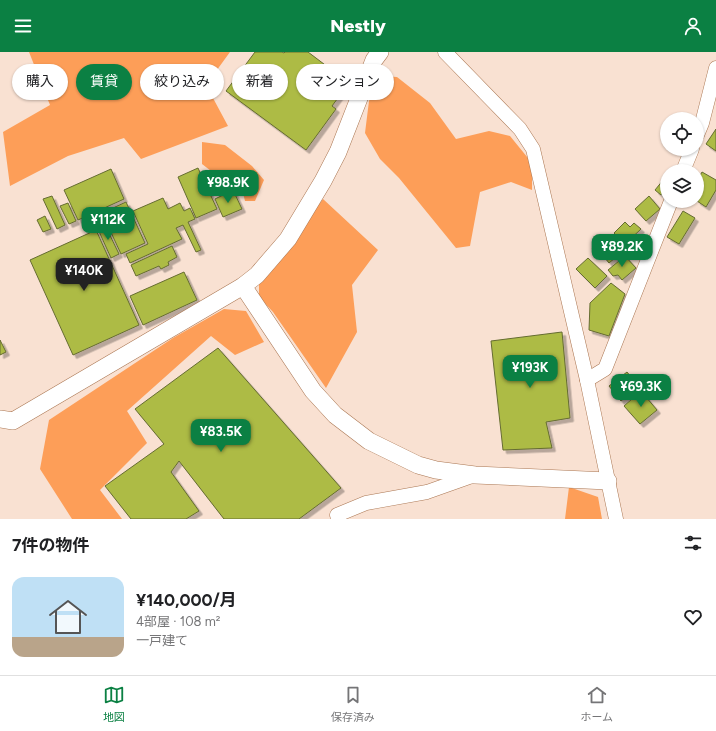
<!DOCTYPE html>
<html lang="ja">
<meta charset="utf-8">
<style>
:root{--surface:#fff;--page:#f6f6f6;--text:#202124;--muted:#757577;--line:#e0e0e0;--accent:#0b8043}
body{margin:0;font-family:Figtree,"Noto Sans JP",sans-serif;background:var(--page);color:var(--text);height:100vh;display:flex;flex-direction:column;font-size:15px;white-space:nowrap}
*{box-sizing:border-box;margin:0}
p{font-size:13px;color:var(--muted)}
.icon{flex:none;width:22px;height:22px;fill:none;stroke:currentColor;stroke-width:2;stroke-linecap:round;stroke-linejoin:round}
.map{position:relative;height:467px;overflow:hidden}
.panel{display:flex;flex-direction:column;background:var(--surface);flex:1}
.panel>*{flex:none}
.hud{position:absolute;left:12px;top:12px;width:400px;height:36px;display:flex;gap:8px}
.controls{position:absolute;left:660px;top:60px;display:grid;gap:8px}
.controls a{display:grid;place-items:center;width:44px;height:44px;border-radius:50%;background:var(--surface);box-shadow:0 1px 3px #0004;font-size:20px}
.price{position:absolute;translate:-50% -34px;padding:0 9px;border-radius:8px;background:var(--accent);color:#fff;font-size:13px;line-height:26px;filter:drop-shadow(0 1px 2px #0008)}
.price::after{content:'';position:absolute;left:50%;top:24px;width:12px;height:9px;margin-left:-6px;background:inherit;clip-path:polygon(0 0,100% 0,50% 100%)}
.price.active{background:#222;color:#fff}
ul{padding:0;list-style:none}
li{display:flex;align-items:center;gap:12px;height:100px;padding:0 12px}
li span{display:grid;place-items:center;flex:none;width:112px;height:80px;border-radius:12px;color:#555}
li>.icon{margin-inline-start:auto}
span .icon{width:48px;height:48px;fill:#fffc;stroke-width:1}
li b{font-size:17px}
h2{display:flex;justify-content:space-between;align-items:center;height:48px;padding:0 12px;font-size:17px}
.pill{padding:0 14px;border-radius:18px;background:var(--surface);box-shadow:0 1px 3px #0004;font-size:14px;line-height:36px}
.pill.active{background:var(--accent);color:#fff}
header{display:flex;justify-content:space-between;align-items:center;height:52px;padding:0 12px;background:var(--accent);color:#fff;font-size:18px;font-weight:800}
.tabs{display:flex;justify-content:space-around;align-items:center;height:56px;border-top:1px solid var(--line);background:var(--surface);font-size:11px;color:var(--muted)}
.tabs a{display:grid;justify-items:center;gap:2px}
.tabs .active{color:var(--accent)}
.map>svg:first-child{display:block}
.forest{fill:#fd9e58}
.building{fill:#adbb45;stroke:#656c31;filter:url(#shadow)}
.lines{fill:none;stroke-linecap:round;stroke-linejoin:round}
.minor-casing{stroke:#ab7753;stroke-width:15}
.tertiary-casing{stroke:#ab7753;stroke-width:18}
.minor{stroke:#fff;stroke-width:14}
.tertiary{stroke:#fff;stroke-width:17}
</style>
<header><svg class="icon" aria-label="menu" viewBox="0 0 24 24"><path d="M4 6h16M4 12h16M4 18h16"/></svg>Nestly<svg class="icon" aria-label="person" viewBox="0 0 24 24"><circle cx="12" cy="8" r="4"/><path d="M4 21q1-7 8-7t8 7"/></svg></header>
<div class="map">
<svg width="716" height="467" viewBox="0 0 716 467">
<defs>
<filter id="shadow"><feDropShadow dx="3.5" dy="3.5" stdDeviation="0" flood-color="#0004"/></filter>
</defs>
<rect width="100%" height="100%" fill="#f9e1d2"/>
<g class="forest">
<polygon points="29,0 230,0 206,33 228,74 141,107 124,86 68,104 10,134 3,80 50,53"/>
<polygon points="378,24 397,25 430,51 456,87 489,79 510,84 532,111 532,138 511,130 480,140 470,194 456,196 399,126 380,107 365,81 369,49"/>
<polygon points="202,90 225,93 252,114 264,128 255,149 245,149 240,129 224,129 202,112"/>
<polygon points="323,147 378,198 352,233 357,280 326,336 273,260 259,245 259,230"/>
<polygon points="224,257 246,259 264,290 235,303 211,284 127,359 147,391 100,438 122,467 72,467 40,417 49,368 173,286"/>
<polygon points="569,435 598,445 602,467 565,467"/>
</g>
<g class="building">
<polygon points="255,0 282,0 284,1 285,0 308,0 349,31 332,54 336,57 306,98 226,39"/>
<polygon points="716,77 716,99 706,92"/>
<polygon points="198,116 217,157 196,166 178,125"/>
<polygon points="111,117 124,147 78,168 64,138"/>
<polygon points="702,120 716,128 716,138 706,155 697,149 697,129"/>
<polygon points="664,127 667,130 667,136 661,143 655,138"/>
<polygon points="233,138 242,157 223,165 215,147"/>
<polygon points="52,144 65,173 57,177 43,147"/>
<polygon points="649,144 660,157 646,169 635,157"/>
<polygon points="163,146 168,157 180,151 184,159 190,156 195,167 188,170 201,198 196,200 183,173 176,176 182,187 130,211 126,202 148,192 133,159"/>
<polygon points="126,150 145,191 121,202 102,161"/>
<polygon points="68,151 76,169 69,172 60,154"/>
<polygon points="683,159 695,166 679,192 667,185"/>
<polygon points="45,164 51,177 43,180 37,168"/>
<polygon points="625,170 630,175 634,171 641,177 625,192 623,189 619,193 613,187 617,184 614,181"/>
<polygon points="104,171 119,202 111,206 97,175"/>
<polygon points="96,178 139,273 73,303 30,208"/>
<polygon points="606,184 621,201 609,211 601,201 598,203 592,196"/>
<polygon points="172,194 177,205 168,210 169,213 161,217 159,214 136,224 131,213"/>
<polygon points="625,204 636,216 622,228 618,223 613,224 608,218"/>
<polygon points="588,206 607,224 595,236 576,217"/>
<polygon points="184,220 197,248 143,273 130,244"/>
<polygon points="611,231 625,242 609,284 589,278 590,251"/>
<polygon points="562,280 570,366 546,370 552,396 503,398 491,289"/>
<polygon points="0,288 6,300 0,303"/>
<polygon points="218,296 341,436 299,467 224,467 179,409 171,420 199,459 186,467 131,467 105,434 164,392 135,357"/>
<polygon points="627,320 639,335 621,349 609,334"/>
<polygon points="641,339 657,358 640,372 624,354"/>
</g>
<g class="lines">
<g class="minor-casing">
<g id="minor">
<polyline points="445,0 520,77 533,97 587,328 616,467"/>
<polyline points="697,83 702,71 716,16"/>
<polyline points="683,119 692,97"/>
<polyline points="587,328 605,317 671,149"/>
<polyline points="337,463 366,451 427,440 475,423"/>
</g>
</g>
<g class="tertiary-casing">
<g id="tertiary">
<polyline points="243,234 313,339 335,363 369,389 418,413 436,418 475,423 608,429"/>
<polyline points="0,367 13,369 243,234 257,223 288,187 323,129 338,100 374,8 380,0"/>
</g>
</g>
<use href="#minor" class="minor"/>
<use href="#tertiary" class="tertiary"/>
</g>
</svg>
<div class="controls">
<a><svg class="icon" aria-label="locate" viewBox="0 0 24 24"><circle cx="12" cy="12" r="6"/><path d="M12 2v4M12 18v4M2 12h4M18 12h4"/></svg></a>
<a><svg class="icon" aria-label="layers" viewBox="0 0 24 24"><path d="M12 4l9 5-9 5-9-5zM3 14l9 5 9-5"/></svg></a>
</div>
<b class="price" style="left:228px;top:152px">¥98.9K</b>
<b class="price" style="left:108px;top:189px">¥112K</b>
<b class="price" style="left:622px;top:216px">¥89.2K</b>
<b class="price active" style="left:84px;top:240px">¥140K</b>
<b class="price" style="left:530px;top:337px">¥193K</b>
<b class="price" style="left:641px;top:356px">¥69.3K</b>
<b class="price" style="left:221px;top:401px">¥83.5K</b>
<div class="hud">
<a class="pill">購入</a>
<a class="pill active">賃貸</a>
<a class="pill">絞り込み</a>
<a class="pill">新着</a>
<a class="pill">マンション</a>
</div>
</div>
<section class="panel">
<h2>7件の物件<svg class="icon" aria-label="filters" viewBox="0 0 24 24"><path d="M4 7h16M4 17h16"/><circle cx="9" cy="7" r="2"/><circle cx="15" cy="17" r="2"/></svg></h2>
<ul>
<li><span style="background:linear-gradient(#bfe0f5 75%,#b9a48a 0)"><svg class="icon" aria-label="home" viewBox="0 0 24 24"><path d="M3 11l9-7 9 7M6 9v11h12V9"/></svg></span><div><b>¥140,000/月</b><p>4部屋 · 108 m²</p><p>一戸建て</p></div><svg class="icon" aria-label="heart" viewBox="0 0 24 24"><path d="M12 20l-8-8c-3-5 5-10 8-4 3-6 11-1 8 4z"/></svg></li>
</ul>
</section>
<nav class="tabs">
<a class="active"><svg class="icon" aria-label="map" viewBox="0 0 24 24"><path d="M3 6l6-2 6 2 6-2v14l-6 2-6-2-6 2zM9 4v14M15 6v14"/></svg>地図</a>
<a><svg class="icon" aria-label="saved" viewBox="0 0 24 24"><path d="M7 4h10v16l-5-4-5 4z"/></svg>保存済み</a>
<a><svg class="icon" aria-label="home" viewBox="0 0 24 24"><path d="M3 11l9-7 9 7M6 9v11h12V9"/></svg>ホーム</a>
</nav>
